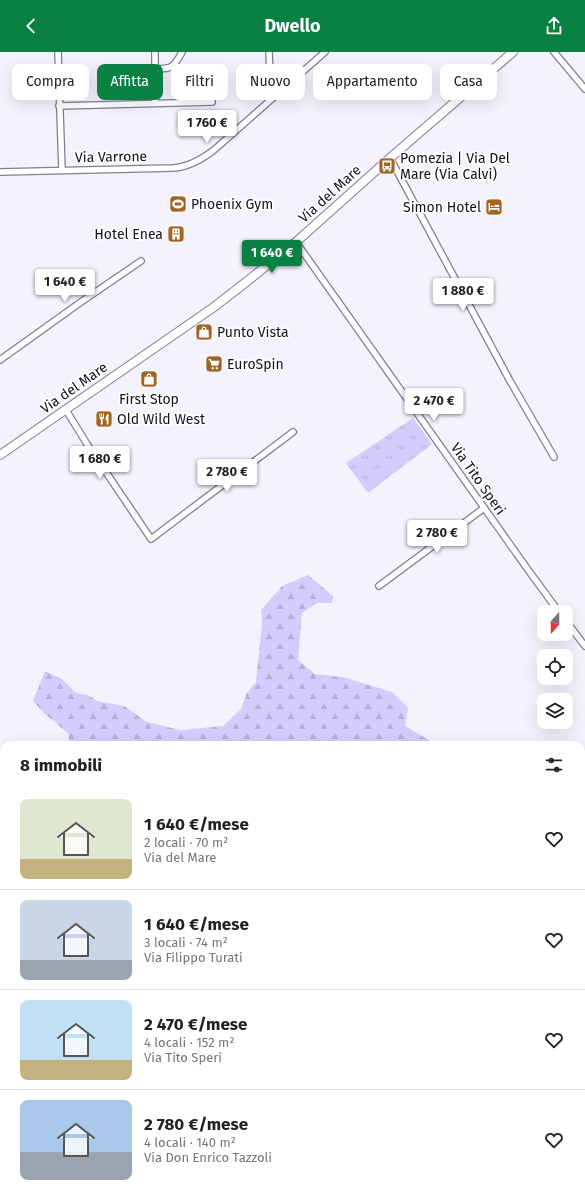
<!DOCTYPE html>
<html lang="it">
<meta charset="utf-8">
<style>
:root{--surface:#fff;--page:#f6f6f6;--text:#202124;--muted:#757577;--line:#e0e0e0;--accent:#0b8043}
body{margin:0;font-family:"Fira Sans",sans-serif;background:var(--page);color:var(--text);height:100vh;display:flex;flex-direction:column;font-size:15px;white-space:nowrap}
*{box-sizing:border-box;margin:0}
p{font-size:13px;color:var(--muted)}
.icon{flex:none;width:22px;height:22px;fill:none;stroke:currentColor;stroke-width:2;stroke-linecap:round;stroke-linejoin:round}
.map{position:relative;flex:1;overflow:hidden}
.sheet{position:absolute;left:0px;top:689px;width:585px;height:456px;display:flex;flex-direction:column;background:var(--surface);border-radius:12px 12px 0 0;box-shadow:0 4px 16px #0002}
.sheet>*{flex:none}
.hud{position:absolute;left:12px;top:12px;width:561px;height:36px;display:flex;gap:8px}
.needle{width:26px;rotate:200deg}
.tools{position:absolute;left:537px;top:553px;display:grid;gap:8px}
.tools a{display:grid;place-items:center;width:36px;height:36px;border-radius:8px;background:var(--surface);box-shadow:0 4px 16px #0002;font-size:20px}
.price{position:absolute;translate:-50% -34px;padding:0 9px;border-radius:4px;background:#fff;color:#222;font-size:13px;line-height:26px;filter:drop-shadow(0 1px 2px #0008)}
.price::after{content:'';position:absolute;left:50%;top:24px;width:12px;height:9px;margin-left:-6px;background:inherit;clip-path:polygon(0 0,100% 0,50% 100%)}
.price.selected{background:var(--accent);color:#fff}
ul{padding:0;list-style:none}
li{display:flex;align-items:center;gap:12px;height:100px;padding:0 20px}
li+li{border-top:1px solid var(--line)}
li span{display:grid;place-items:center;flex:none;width:112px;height:80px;border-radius:8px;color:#555}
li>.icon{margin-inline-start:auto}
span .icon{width:48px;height:48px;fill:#fffc;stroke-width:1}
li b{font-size:17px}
h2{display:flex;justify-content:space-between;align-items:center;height:48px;padding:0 20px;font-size:17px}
.tag{padding:0 14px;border-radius:8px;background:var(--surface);box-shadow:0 4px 16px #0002;font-size:14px;line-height:36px}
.tag.selected{background:var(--accent);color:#fff}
header{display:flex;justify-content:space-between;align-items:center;height:52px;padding:0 20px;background:var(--accent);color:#fff;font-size:18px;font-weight:700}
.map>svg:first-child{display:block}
.grass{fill:url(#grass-tufts)}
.forest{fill:url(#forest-firs)}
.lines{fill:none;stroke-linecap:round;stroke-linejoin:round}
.stream{stroke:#8178b1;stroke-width:1.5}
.street-casing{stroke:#807d96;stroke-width:8}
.secondary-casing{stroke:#807d96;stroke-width:10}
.street{stroke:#fff;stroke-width:5.5}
.secondary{stroke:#fff;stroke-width:8}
.labels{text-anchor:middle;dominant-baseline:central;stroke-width:3.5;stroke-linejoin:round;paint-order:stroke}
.street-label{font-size:14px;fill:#13121b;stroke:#fff}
.poi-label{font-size:14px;fill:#13121b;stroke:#fff;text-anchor:start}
</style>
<header><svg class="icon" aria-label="back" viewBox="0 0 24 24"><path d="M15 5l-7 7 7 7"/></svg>Dwello<svg class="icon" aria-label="share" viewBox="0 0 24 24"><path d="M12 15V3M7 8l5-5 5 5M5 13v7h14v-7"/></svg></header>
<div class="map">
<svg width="585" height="1145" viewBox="0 0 585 1145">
<defs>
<pattern id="grass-tufts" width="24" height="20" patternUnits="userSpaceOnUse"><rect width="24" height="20" fill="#d3cdfd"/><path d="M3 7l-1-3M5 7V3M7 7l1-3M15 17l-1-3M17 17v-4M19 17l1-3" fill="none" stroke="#b4afd8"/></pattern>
<pattern id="forest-firs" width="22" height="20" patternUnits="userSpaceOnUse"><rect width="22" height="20" fill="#d3cdfd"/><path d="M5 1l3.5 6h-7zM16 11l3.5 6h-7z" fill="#b4afd8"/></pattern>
</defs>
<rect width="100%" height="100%" fill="#f3f2fd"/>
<polygon class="grass" points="413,366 432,392 368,441 346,411"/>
<g class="forest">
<polygon points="308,523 333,544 332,551 317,551 302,561 298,608 315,622 343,625 392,640 408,656 405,674 437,693 68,693 69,682 44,661 33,649 45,619 62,627 76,641 88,643 97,649 124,654 147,670 180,678 223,674 241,657 247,641 256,630 262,572 261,558 282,534"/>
<polygon points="581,725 585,727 585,803 581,807"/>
<polygon points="4,947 4,1046 0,1047 0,956"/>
<polygon points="209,1141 251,1141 249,1145 205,1145"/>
</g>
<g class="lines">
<g class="stream">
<polyline points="581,839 585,839"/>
<polyline points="254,1145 256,1141"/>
</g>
<g class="street-casing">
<g id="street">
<polyline points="58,0 62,118"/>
<polyline points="155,0 155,51"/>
<polyline points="269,0 271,47"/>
<polyline points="554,0 585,37"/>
<path d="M155 17C173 17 174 15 182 0"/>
<path d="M271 25C275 33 282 34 289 31"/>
<polyline points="59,54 212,50"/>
<polyline points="390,106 510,329 554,405"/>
<path d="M0 120 173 116C188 115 201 108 214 98L325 0"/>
<polyline points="296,190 526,515 559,560"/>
<polyline points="0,308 81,250 141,209"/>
<polyline points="66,358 87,392 151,487 293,380"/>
<polyline points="379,534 484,456"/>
<polyline points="566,569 585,594"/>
<polyline points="0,750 4,747"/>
<polyline points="0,858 4,859"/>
<polyline points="0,895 4,899"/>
</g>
</g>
<g class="secondary-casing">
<polyline id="secondary" points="0,403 214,255 250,227 296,190 390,106 513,0"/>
</g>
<use href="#street" class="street"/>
<use href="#secondary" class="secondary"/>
</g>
<defs>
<g id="bus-square" transform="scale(0.9)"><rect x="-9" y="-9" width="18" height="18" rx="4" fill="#9e6621" stroke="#fff"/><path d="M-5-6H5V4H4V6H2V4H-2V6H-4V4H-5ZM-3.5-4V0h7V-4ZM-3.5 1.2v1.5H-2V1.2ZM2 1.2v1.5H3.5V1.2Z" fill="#fff"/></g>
<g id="stadium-square" transform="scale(0.9)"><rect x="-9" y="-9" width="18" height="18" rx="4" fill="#9e6621" stroke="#fff"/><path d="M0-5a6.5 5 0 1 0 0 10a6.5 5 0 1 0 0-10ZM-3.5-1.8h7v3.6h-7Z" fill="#fff"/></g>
<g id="hotel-square" transform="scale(0.9)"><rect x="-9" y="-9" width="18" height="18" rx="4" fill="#9e6621" stroke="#fff"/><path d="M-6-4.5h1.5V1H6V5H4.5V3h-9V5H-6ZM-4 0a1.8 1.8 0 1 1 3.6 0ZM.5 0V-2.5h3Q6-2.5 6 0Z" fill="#fff"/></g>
<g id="building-square" transform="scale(0.9)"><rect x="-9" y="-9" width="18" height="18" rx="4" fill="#9e6621" stroke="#fff"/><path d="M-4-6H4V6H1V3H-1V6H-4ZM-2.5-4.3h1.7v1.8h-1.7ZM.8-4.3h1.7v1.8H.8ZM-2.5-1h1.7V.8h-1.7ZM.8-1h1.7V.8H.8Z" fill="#fff"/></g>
<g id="shop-square" transform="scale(0.9)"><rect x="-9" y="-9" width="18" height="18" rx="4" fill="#9e6621" stroke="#fff"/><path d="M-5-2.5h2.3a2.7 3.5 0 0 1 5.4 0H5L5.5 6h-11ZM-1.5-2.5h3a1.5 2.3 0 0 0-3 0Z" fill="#fff"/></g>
<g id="supermarket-square" transform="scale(0.9)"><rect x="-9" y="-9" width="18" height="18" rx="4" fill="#9e6621" stroke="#fff"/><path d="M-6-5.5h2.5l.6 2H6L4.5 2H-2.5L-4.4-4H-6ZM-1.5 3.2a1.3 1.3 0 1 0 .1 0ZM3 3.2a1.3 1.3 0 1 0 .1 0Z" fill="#fff"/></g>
<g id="restaurant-square" transform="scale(0.9)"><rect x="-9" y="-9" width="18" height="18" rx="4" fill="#9e6621" stroke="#fff"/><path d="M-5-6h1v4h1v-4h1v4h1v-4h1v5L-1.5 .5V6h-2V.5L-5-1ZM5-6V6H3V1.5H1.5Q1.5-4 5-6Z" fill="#fff"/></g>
</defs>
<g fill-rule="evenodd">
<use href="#bus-square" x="387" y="114"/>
<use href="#stadium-square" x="178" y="152"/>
<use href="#hotel-square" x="494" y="155"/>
<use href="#building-square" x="176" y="182"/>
<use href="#shop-square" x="204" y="280"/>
<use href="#supermarket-square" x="214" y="312"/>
<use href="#shop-square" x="149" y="327"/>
<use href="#restaurant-square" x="104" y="367"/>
</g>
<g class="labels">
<g class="street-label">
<text transform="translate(111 105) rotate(-1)">Via Varrone</text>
<text transform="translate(330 142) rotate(-42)">Via del Mare</text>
<text transform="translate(74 336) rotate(-35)">Via del Mare</text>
<text transform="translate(478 427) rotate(55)">Via Tito Speri</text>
</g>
<g class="poi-label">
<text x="400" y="106">Pomezia | Via Del<tspan x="400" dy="16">Mare (Via Calvi)</tspan></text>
<text x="191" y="152">Phoenix Gym</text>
<text x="481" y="155" text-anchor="end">Simon Hotel</text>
<text x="163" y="182" text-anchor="end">Hotel Enea</text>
<text x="217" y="280">Punto Vista</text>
<text x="227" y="312">EuroSpin</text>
<text x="149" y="347" text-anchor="middle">First Stop</text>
<text x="117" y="367">Old Wild West</text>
</g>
</g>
</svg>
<div class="tools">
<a><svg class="needle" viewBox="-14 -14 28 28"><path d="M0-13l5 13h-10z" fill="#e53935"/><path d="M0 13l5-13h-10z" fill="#757577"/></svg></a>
<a><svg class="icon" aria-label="locate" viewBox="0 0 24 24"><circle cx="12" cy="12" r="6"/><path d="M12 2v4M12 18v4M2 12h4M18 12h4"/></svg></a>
<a><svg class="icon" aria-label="layers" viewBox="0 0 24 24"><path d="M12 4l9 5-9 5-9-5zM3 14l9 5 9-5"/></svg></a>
</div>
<b class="price" style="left:207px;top:92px">1 760 €</b>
<b class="price selected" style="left:272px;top:222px">1 640 €</b>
<b class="price" style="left:65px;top:251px">1 640 €</b>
<b class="price" style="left:463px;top:260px">1 880 €</b>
<b class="price" style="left:434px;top:370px">2 470 €</b>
<b class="price" style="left:100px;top:428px">1 680 €</b>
<b class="price" style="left:227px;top:441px">2 780 €</b>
<b class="price" style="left:437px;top:502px">2 780 €</b>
<div class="hud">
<a class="tag">Compra</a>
<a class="tag selected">Affitta</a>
<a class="tag">Filtri</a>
<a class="tag">Nuovo</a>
<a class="tag">Appartamento</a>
<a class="tag">Casa</a>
</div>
<section class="sheet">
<h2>8 immobili<svg class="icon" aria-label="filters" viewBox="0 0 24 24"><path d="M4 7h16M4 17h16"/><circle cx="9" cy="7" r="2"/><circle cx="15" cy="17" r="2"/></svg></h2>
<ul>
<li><span style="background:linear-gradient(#dfe7d0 75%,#c2b280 0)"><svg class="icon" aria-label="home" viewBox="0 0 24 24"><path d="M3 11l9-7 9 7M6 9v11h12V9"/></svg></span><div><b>1 640 €/mese</b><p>2 locali · 70 m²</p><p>Via del Mare</p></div><svg class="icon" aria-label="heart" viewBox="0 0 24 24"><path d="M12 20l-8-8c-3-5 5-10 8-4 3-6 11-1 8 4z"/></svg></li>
<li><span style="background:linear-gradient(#c9d6e8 75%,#9aa5b1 0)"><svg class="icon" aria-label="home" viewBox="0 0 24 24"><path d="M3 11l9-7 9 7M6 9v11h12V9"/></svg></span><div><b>1 640 €/mese</b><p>3 locali · 74 m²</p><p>Via Filippo Turati</p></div><svg class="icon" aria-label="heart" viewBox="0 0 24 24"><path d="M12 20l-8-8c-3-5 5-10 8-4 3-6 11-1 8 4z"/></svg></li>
<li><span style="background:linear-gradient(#bfe0f5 75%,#c2b280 0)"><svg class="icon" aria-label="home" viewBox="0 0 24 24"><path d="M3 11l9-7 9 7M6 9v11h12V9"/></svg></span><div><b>2 470 €/mese</b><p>4 locali · 152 m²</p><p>Via Tito Speri</p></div><svg class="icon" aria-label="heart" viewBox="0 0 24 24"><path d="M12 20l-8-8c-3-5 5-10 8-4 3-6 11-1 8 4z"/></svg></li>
<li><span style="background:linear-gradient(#a9c7e8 65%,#9aa5b1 0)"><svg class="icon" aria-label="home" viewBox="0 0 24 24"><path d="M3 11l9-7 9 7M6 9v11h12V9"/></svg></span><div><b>2 780 €/mese</b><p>4 locali · 140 m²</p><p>Via Don Enrico Tazzoli</p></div><svg class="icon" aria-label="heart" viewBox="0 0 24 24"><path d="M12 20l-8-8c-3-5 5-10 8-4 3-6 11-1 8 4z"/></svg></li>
</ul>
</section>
</div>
